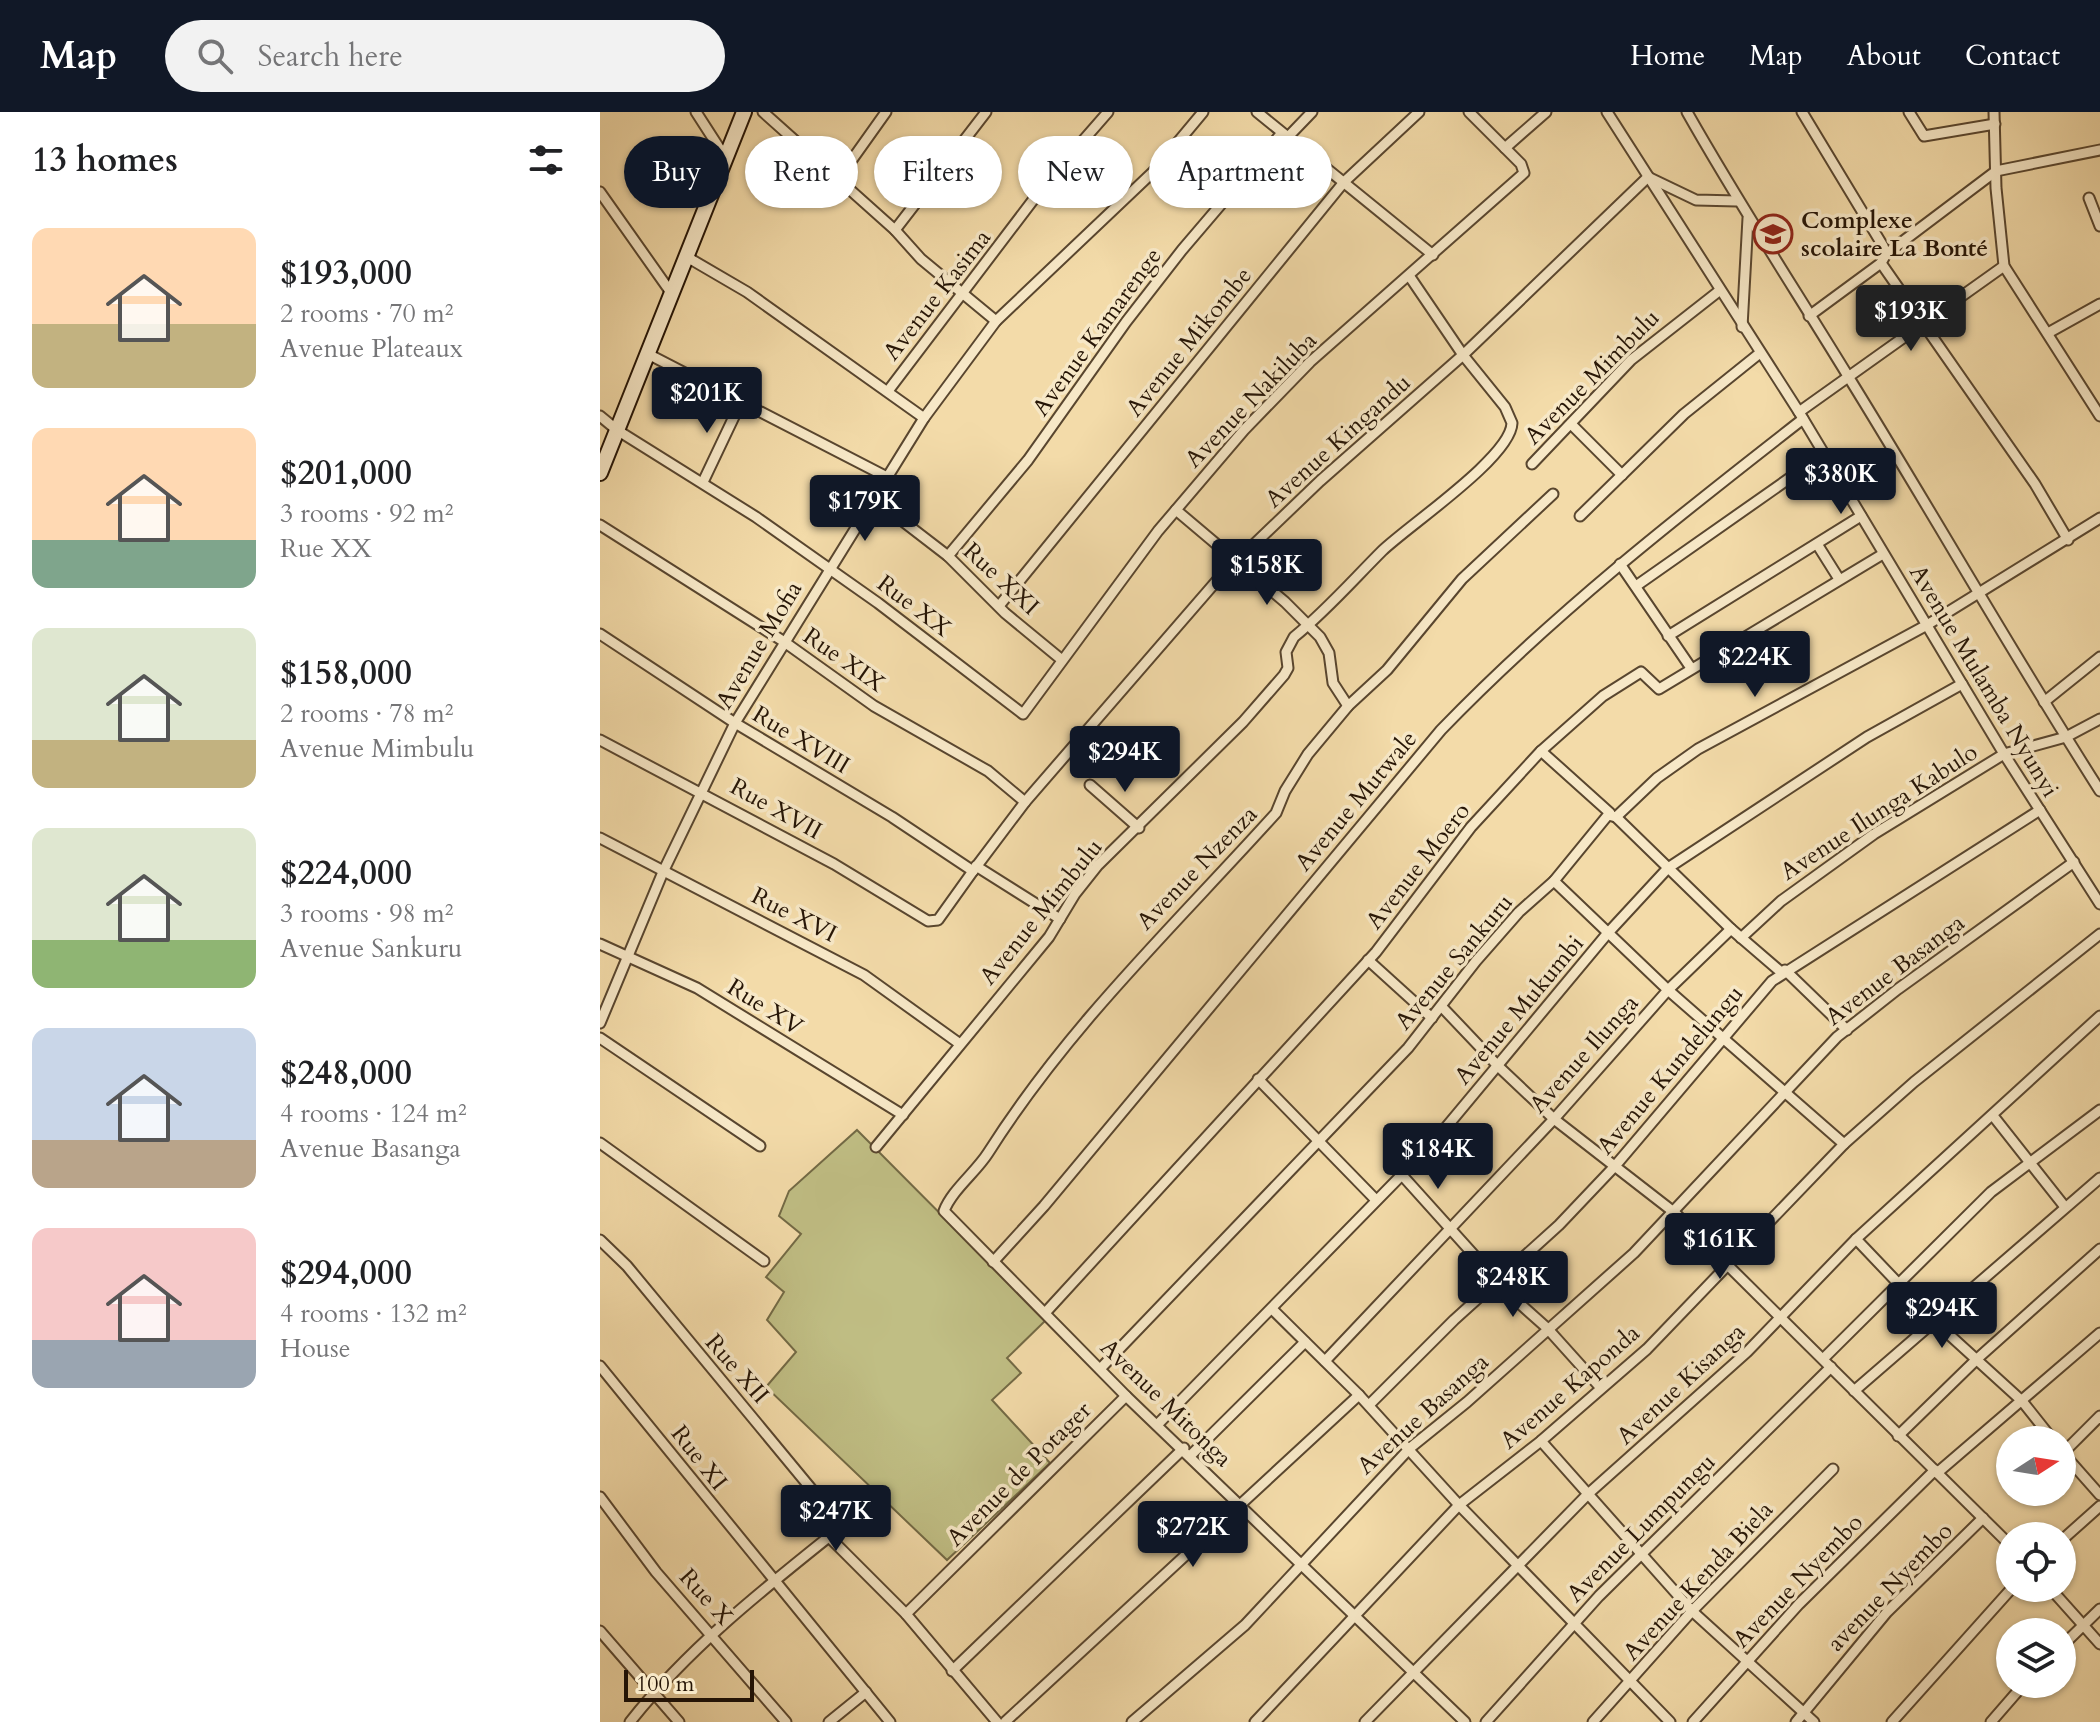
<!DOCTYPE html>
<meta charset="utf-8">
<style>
:root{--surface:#fff;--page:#f2f2f2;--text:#202124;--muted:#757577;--accent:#111827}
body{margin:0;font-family:Cardo,serif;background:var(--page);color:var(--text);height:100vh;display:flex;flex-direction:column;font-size:30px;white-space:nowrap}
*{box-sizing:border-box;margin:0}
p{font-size:26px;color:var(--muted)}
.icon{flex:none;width:44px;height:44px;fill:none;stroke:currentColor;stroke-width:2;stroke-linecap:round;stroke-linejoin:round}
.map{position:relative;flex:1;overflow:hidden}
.panel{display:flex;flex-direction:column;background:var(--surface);width:600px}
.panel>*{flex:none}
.hud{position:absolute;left:24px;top:24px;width:760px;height:72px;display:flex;gap:16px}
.needle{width:52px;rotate:78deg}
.tools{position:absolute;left:1396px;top:1314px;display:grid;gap:16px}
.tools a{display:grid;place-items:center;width:80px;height:80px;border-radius:50%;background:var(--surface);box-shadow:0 2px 6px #0004;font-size:40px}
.scale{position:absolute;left:24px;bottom:20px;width:130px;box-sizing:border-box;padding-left:8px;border:4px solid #261506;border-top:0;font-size:22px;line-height:28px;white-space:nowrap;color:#261506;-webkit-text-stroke:6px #f7e8c7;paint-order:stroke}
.price{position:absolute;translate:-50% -68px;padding:0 18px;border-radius:8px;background:var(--accent);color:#fff;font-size:26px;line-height:52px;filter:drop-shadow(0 2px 4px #0008)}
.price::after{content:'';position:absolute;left:50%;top:48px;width:24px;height:18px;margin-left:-12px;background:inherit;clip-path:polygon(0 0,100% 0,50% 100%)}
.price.selected{background:#222;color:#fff}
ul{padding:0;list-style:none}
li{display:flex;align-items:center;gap:24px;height:200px;padding:0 32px}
li span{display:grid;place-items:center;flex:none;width:224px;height:160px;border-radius:16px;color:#555}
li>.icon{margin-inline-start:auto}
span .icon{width:96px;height:96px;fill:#fffc;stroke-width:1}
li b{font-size:34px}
h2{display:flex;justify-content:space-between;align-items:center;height:96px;padding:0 32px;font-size:34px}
.pill{padding:0 28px;border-radius:36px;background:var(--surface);box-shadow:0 2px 6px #0004;font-size:28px;line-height:72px}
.pill.selected{background:var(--accent);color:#fff}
header{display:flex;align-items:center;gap:48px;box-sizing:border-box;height:112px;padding:0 40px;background:var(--accent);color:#fff}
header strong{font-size:38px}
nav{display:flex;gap:44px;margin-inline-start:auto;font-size:28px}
.search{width:560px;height:72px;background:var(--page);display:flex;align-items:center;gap:20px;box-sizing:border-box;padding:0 28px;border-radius:44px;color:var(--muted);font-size:30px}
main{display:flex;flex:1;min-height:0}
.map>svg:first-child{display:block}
.green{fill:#c0be84;stroke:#736a45;stroke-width:2}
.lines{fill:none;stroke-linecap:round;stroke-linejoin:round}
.street-casing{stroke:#59462f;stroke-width:13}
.secondary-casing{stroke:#261506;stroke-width:18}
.street{stroke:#f7e8c7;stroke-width:9}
.secondary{stroke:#f7e8c7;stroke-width:14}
.labels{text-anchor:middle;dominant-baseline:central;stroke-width:7;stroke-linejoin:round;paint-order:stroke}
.poi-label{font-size:24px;font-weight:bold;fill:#261506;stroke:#f7e8c7;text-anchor:start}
.street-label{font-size:24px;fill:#261506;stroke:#f7e8c7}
</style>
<header>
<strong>Map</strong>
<div class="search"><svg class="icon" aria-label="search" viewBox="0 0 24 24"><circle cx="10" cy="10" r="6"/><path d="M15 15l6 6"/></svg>Search here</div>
<nav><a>Home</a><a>Map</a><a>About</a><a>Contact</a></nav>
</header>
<main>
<section class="panel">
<h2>13 homes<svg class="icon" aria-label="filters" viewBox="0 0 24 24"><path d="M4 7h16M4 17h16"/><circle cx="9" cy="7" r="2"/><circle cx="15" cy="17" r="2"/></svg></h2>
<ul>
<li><span style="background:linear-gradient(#ffd9b3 60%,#c2b280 0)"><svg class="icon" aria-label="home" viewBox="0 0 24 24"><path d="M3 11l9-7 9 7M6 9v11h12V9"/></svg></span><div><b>$193,000</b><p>2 rooms · 70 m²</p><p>Avenue Plateaux</p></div></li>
<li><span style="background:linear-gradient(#ffd9b3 70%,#7fa58c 0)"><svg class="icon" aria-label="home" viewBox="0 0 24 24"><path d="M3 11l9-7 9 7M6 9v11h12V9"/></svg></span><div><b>$201,000</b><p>3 rooms · 92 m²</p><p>Rue XX</p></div></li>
<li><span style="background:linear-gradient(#dfe7d0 70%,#c2b280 0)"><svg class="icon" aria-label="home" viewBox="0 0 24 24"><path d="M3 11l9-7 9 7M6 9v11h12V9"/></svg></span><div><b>$158,000</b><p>2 rooms · 78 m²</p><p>Avenue Mimbulu</p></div></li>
<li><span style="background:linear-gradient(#dfe7d0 70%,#8fb573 0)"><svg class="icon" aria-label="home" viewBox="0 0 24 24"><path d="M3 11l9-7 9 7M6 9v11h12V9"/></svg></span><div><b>$224,000</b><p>3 rooms · 98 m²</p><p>Avenue Sankuru</p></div></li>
<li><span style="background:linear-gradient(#c9d6e8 70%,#b9a48a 0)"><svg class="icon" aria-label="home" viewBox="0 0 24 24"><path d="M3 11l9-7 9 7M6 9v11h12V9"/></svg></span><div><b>$248,000</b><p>4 rooms · 124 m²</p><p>Avenue Basanga</p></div></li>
<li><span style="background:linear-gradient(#f6c9c9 70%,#9aa5b1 0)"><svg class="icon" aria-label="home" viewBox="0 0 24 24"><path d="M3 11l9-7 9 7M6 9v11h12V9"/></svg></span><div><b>$294,000</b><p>4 rooms · 132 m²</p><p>House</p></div></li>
</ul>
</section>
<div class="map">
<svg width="1500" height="1610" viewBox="0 0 1500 1610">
<rect width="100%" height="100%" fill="#f3dba9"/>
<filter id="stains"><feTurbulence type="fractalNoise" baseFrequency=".0025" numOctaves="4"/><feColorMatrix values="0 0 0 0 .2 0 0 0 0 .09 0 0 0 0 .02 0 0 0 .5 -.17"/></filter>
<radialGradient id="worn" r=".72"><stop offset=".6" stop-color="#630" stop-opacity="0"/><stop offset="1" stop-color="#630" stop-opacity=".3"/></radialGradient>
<polygon class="green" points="257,1018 446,1208 407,1246 421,1261 392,1288 450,1351 347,1448 166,1275 196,1240 167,1208 184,1180 166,1165 201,1122 179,1104 189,1079"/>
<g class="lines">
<g class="street-casing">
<g id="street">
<polyline points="96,0 125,45"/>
<polyline points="163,0 295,118 321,147 396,209"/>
<polyline points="657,0 833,143"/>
<polyline points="1007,0 1199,300 1404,642 1500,792"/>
<path d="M1087 0C1139 92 1196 179 1251 269 1335 405 1414 544 1500 679"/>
<polyline points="1202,0 1283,134 1286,142 1281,151 1435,372 1468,428"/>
<polyline points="1309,0 1324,24 1395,12"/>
<polyline points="1394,0 1396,76 1404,154 1500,304"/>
<polyline points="686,27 712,0"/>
<polyline points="905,36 946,0"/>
<polyline points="239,66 286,0"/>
<polyline points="0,80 72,182"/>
<polyline points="1489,86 1500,114"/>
<polyline points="295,118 386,0"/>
<polyline points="1286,142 1396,59 1500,38"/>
<polyline points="87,145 147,180 324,306"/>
<polyline points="1209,204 1281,151"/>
<polyline points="1142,215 1148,106"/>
<polyline points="1448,221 1500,192"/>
<polyline points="48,242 287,365"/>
<polyline points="288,279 446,71 508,0"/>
<polyline points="1199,300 1404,154"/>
<polyline points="0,304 17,318 156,405 278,491 423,602 558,419 644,318 710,250 924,61 921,52 869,0"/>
<polyline points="971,312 1022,363"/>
<polyline points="932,352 1031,248 1119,179"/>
<polyline points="103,370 141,290"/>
<polyline points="274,387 348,444 405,501 462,548"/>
<polyline points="576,398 685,490 720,525 729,541 733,571 748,594"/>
<polyline points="980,404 1084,302 1160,241"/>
<polyline points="0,413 183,529 274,594 388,659 425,690"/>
<polyline points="1217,432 1239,467"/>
<polyline points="348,444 428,348 526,210 582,138 681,22"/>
<polyline points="1020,452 1091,556"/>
<polyline points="1036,474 1224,342"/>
<polyline points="399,494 744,70 819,0"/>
<polyline points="0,522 135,611 292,705 373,759 425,690 620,465 720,369 863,243 1048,65 1096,88 1137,89"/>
<polyline points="1068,524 1261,404"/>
<polyline points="1444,590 1500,545"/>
<polyline points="0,628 234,752 328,809 338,808 373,759"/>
<polyline points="941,639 1010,701"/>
<polyline points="490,673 539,716"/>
<polyline points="1016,705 1131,817"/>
<polyline points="0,726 264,863 360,932"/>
<polyline points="376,754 460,807"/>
<polyline points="954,769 1068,878 1244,1032"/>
<polyline points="1141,826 1181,789 1274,722 1404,642 1466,625 1500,607"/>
<polyline points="0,832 97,876 303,1003"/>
<polyline points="768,848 832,906"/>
<polyline points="1185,858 1247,918"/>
<polyline points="842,895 899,955 954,1007 1075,1101 1410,1433"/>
<polyline points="0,911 63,760 135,611 324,306 396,209 553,60 603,0"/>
<polyline points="0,926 160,1034"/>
<polyline points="658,967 775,1087"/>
<polyline points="1394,1005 1465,1095"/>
<polyline points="0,1031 164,1149"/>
<path d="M276 1035 449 825 475 782 498 753 643 610 684 563 688 556 686 540 694 525C726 499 753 468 782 439 809 413 911 345 912 311L905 295 863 243 810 165"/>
<polyline points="801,1062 909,1182 947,1216 1000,1275"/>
<polyline points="1256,1127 1333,1208 1422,1289 1453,1328"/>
<polyline points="0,1128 27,1154 242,1414"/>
<path d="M393 1150 444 1094 841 618C952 503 1077 405 1203 307"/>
<polyline points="672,1197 759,1283 859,1393 1070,1610"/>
<polyline points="445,1201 776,840 871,715 941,639 1003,584 1041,560 1059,577 1283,442"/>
<polyline points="1224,1246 1391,1080 1500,998"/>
<polyline points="725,1249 954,1007 1068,878 1131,817 1181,860"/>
<polyline points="0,1254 290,1610"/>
<polyline points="500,1257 808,936 876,849 919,800 954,769 1008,703 1016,705 1057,666 1098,637 1327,513 1500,406"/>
<polyline points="1254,1279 1500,1066"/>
<polyline points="769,1293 854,1208 959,1113 1015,1054 1172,869 1440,698"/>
<polyline points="557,1313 833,1031 1007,822 1068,756 1267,625 1362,572"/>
<polyline points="1298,1324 1377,1247 1500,1137"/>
<polyline points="941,1329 1092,1499 1214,1610"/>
<polyline points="1462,1340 1500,1383"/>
<polyline points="1463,1341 1500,1304"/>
<polyline points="591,1343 705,1230"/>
<polyline points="1337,1361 1500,1221"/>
<polyline points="0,1385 56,1460 186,1610"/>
<polyline points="229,1425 306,1502 397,1610"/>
<polyline points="1462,1428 1500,1394"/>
<polyline points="1450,1476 1500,1532"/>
<polyline points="306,1502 526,1284"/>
<polyline points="0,1519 79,1610"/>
<polyline points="1462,1534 1500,1497"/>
<polyline points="352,1559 584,1336"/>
<path d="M30 1610C99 1523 190 1457 276 1387"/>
<polyline points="229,1610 266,1580"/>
<polyline points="405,1610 759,1283"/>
<polyline points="532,1610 645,1513 810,1336 867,1290 1034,1141 1237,925 1298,877 1474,750"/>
<polyline points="655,1610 859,1393 941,1329 1047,1237 1244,1032 1314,970 1500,822"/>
<polyline points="765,1610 988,1382 1147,1240 1256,1127 1500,904"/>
<path d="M865 1610 526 1284 344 1099C352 1078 376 1060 388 1041 469 913 576 812 676 701L685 679 708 642 748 594 787 558 862 467 953 382"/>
<polyline points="886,1610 999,1484 1231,1255"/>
<polyline points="993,1610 1092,1499 1233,1357"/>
<polyline points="1093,1610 1199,1492 1335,1358"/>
<polyline points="1196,1610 1287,1500 1383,1406"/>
<polyline points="1292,1610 1412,1476"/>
<polyline points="1391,1610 1424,1572"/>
</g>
</g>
<g class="secondary-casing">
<polyline id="secondary" points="0,361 144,0"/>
</g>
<use href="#street" class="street"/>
<use href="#secondary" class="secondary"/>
</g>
<defs>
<g id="school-ring" transform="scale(2)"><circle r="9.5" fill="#f7e8c7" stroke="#8f2418" stroke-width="1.5"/><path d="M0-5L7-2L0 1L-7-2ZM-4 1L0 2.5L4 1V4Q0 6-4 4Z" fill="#8f2418"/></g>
</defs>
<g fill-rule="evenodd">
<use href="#school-ring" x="1173" y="122"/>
</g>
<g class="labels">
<g class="poi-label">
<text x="1201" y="108">Complexe<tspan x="1201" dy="28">scolaire La Bonté</tspan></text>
</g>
<g class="street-label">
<text transform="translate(337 183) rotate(-52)">Avenue Kasima</text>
<text transform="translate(497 220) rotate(-54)">Avenue Kamarenge</text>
<text transform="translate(589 230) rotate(-51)">Avenue Mikombe</text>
<text transform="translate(992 265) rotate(-45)">Avenue Mimbulu</text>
<text transform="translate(651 288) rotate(-46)">Avenue Nakiluba</text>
<text transform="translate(738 329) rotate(-42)">Avenue Kingandu</text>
<text transform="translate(401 467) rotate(43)">Rue XXI</text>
<text transform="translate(314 494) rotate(37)">Rue XX</text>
<text transform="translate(159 533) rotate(-59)">Avenue Mofia</text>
<text transform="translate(244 548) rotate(35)">Rue XIX</text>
<text transform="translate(1384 569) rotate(59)">Avenue Mulamba Nyunyi</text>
<text transform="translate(201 628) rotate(31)">Rue XVIII</text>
<text transform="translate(756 689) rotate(-50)">Avenue Mutwale</text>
<text transform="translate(176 697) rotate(29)">Rue XVII</text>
<text transform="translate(1279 700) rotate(-33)">Avenue Ilunga Kabulo</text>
<text transform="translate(818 754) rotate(-52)">Avenue Moero</text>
<text transform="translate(597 756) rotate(-46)">Avenue Nzenza</text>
<text transform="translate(441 800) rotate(-51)">Avenue Mimbulu</text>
<text transform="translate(194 803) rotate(27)">Rue XVI</text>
<text transform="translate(854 850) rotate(-50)">Avenue Sankuru</text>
<text transform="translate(1295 858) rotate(-37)">Avenue Basanga</text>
<text transform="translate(165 895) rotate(32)">Rue XV</text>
<text transform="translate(919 898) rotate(-50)">Avenue Mukumbi</text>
<text transform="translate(984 942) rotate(-48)">Avenue Ilunga</text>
<text transform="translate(1070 958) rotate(-50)">Avenue Kundelungu</text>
<text transform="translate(137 1257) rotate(49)">Rue XII</text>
<text transform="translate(1081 1272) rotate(-43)">Avenue Kisanga</text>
<text transform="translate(970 1275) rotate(-41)">Avenue Kaponda</text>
<text transform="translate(566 1291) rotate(44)">Avenue Mitonga</text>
<text transform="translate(823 1302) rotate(-42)">Avenue Basanga</text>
<text transform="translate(99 1346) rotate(52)">Rue XI</text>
<text transform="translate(419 1362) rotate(-45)">Avenue de Potager</text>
<text transform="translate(1041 1416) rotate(-45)">Avenue Lumpungu</text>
<text transform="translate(1098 1469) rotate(-47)">Avenue Kenda Biela</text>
<text transform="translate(1198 1469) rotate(-46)">Avenue Nyembo</text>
<text transform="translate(1290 1475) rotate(-46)">avenue Nyembo</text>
<text transform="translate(106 1485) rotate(48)">Rue X</text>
</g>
</g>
<rect width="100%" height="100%" filter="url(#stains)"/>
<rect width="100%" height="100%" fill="url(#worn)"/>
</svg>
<div class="tools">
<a><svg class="needle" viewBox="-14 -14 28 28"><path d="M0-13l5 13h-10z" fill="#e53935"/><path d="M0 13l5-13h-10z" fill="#757577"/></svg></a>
<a><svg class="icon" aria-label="locate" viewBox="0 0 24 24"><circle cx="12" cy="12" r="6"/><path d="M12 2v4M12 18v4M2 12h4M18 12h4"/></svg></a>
<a><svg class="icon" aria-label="layers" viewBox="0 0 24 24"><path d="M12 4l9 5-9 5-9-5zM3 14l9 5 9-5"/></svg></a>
</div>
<div class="scale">100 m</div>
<b class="price selected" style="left:1311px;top:241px">$193K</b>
<b class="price" style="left:107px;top:323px">$201K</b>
<b class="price" style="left:1241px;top:404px">$380K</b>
<b class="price" style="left:265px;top:431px">$179K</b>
<b class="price" style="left:667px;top:495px">$158K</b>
<b class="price" style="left:1155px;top:587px">$224K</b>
<b class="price" style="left:525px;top:682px">$294K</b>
<b class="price" style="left:838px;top:1079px">$184K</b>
<b class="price" style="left:1120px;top:1169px">$161K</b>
<b class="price" style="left:913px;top:1207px">$248K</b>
<b class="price" style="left:1342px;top:1238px">$294K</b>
<b class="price" style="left:236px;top:1441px">$247K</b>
<b class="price" style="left:593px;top:1457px">$272K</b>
<div class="hud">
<a class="pill selected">Buy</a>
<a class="pill">Rent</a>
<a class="pill">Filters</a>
<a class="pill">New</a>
<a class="pill">Apartment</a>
</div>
</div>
</main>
